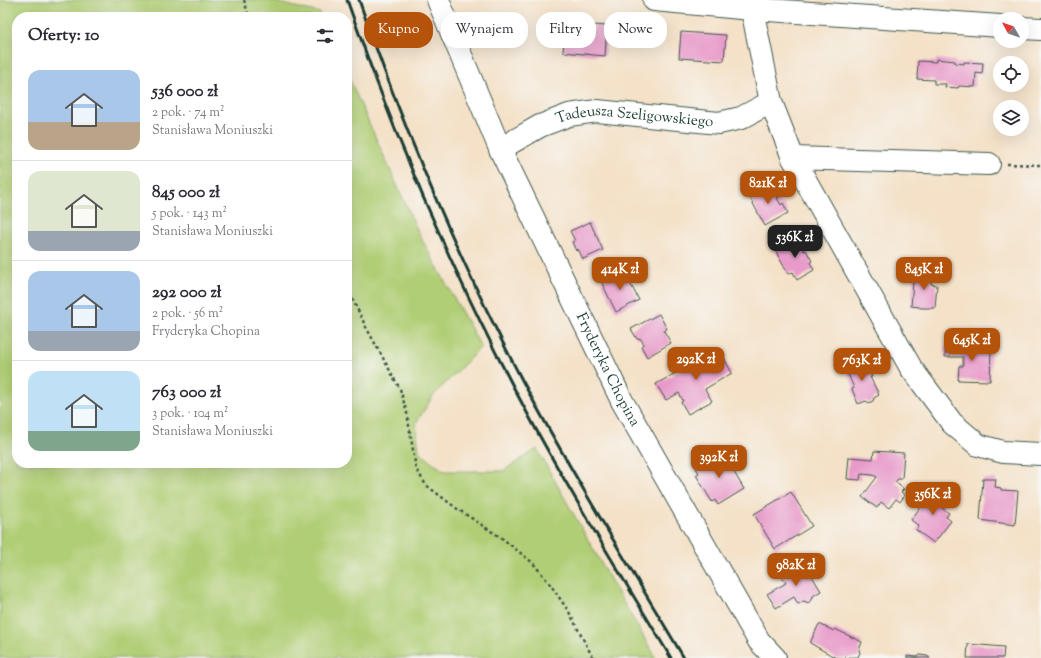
<!DOCTYPE html>
<html lang="pl">
<meta charset="utf-8">
<style>
:root{--surface:#fff;--page:#f7f7f7;--text:#2b2b33;--muted:#7c7c81;--line:#e1e1e2;--accent:#b45309}
body{margin:0;font-family:"Sorts Mill Goudy",serif;background:var(--page);color:var(--text);height:100vh;display:flex;flex-direction:column;font-size:15px;white-space:nowrap}
*{box-sizing:border-box;margin:0}
p{font-size:13px;color:var(--muted)}
.icon{flex:none;width:22px;height:22px;fill:none;stroke:currentColor;stroke-width:2;stroke-linecap:round;stroke-linejoin:round}
.map{position:relative;flex:1;overflow:hidden}
.panel{position:absolute;left:12px;top:12px;width:340px;height:456px;display:flex;flex-direction:column;background:var(--surface);border-radius:16px;box-shadow:0 4px 16px #0002}
.panel>*{flex:none}
.banner{position:absolute;left:364px;top:12px;width:380px;height:36px;display:flex;gap:8px}
.needle{width:26px;rotate:310deg}
.controls{position:absolute;left:993px;top:12px;display:grid;gap:8px}
.controls a{display:grid;place-items:center;width:36px;height:36px;border-radius:50%;background:var(--surface);box-shadow:0 4px 16px #0002;font-size:20px}
.price{position:absolute;translate:-50% -34px;padding:0 9px;border-radius:8px;background:var(--accent);color:#fff;font-size:13px;line-height:26px;filter:drop-shadow(0 1px 2px #0008)}
.price::after{content:'';position:absolute;left:50%;top:24px;width:12px;height:9px;margin-left:-6px;background:inherit;clip-path:polygon(0 0,100% 0,50% 100%)}
.price.selected{background:#222;color:#fff}
ul{padding:0;list-style:none}
li{display:flex;align-items:center;gap:12px;height:100px;padding:0 16px}
li+li{border-top:1px solid var(--line)}
li span{display:grid;place-items:center;flex:none;width:112px;height:80px;border-radius:12px;color:#555}
li>.icon{margin-inline-start:auto}
span .icon{width:48px;height:48px;fill:#fffc;stroke-width:1}
li b{font-size:17px}
h2{display:flex;justify-content:space-between;align-items:center;height:48px;padding:0 16px;font-size:17px}
.chip{padding:0 14px;border-radius:16px;background:var(--surface);box-shadow:0 4px 16px #0002;font-size:14px;line-height:36px}
.chip.selected{background:var(--accent);color:#fff}
.map>svg:first-child{display:block}
.green{fill:#b0ce74;stroke:#688654}
.building{fill:#e89bca}
.lines{fill:none;stroke-linecap:round;stroke-linejoin:round}
.minor-casing{stroke:#3f564a;stroke-width:24}
.path{stroke:#3f564a;stroke-width:2.5;stroke-dasharray:3 3;stroke-linecap:butt}
.minor{stroke:#fff;stroke-width:22}
.rail{stroke:#1f3d34;stroke-width:3}
.labels{text-anchor:middle;dominant-baseline:central;stroke-width:3;stroke-linejoin:round;paint-order:stroke}
.street-label{font-size:15px;fill:#1f3d34;stroke:#f6f6f2}
</style>
<div class="map">
<svg width="1041" height="658" viewBox="0 0 1041 658">
<rect width="100%" height="100%" fill="#f6f6f2"/>
<filter id="ink" filterUnits="userSpaceOnUse"><feTurbulence type="fractalNoise" baseFrequency=".025" numOctaves="2"/><feDisplacementMap in="SourceGraphic" scale="8" xChannelSelector="R" yChannelSelector="G"/><feConvolveMatrix kernelMatrix="1 2 1 2 8 2 1 2 1" color-interpolation-filters="sRGB"/></filter>
<filter id="wash" filterUnits="userSpaceOnUse"><feTurbulence type="fractalNoise" baseFrequency=".012" numOctaves="4" result="noise"/><feDisplacementMap in="SourceGraphic" scale="16" xChannelSelector="R" yChannelSelector="G"/><feGaussianBlur stdDeviation="0.9" result="paint"/><feColorMatrix in="noise" values="0 0 0 0 0 0 0 0 0 0 0 0 0 0 0 0 0 1.4 0 .05"/><feComposite in="paint" operator="in"/></filter>
<g filter="url(#wash)">
<rect width="100%" height="100%" fill="#f4e1c7"/>
<polygon class="green" points="0,0 267,0 320,13 321,17 17,17 17,463 347,463 347,74 420,236 481,347 433,396 416,423 419,452 444,471 503,471 537,449 614,586 656,658 0,658"/>
<g id="blocks">
<g class="building">
<polygon points="594,25 607,26 605,56 563,52 565,28 594,30"/>
<polygon points="681,32 726,35 724,61 679,58"/>
<polygon points="936,59 955,61 955,63 964,64 964,62 983,63 982,74 976,73 975,87 959,86 958,88 945,87 946,84 934,84 934,80 917,79 918,61 936,62"/>
<polygon points="771,184 779,197 777,198 781,205 783,203 788,213 765,226 749,196"/>
<polygon points="590,222 603,250 583,259 578,249 576,251 572,242 575,241 570,231"/>
<polygon points="796,238 804,251 806,250 812,261 810,262 814,270 797,280 793,272 788,274 775,250 784,243 787,243"/>
<polygon points="623,270 639,300 616,312 601,281"/>
<polygon points="914,271 932,273 931,284 937,285 935,308 921,308 919,307 911,306"/>
<polygon points="659,314 667,329 664,331 671,343 647,357 641,346 644,344 640,338 637,339 631,329"/>
<polygon points="946,344 991,347 990,381 958,380 959,366 963,366 963,357 945,357"/>
<polygon points="719,349 732,373 705,389 712,401 688,414 681,402 683,401 679,393 666,400 656,384"/>
<polygon points="863,359 867,370 869,369 872,377 870,377 879,395 874,398 873,401 869,403 866,401 858,404 852,389 854,388 845,367"/>
<polygon points="874,451 904,453 902,479 898,479 895,482 904,489 901,492 905,495 900,502 896,499 889,508 881,502 877,508 862,497 877,477 873,475 861,474 860,480 847,479 849,457 873,459"/>
<polygon points="722,452 744,489 718,505 715,500 712,502 696,475 699,473 696,468"/>
<polygon points="983,479 996,479 995,487 1001,488 1001,490 1018,491 1015,525 980,520"/>
<polygon points="935,487 950,498 942,508 949,513 946,517 951,521 934,543 916,530 919,526 911,520"/>
<polygon points="791,492 812,526 775,549 754,514"/>
<polygon points="797,563 801,564 804,563 821,591 813,596 812,600 808,603 804,601 798,604 794,597 776,608 767,594 786,583 781,576 792,570 792,565"/>
<polygon points="819,624 834,631 835,629 862,642 859,650 860,653 858,657 836,658 810,643"/>
<polygon points="968,644 1004,647 1003,658 967,658"/>
<polygon points="920,655 927,656 930,658 907,658 907,656 917,657"/>
</g>
</g>
</g>
<g filter="url(#ink)">
<use href="#blocks" fill-opacity="0" stroke="#3f564a" stroke-width="1"/>
<g class="lines">
<g class="minor-casing">
<g id="minor">
<path id="s1" d="M438 0 500 149 622 401 759 641 775 658"/>
<polyline points="654,0 752,9 1000,26"/>
<polyline points="753,0 752,9 771,102 793,158 911,368 952,423 978,445 1003,452 1041,454"/>
<polyline points="1022,28 1041,29"/>
<path id="s2" d="M500 149 540 126 569 115 597 111 719 123 741 118 771 102"/>
<polyline points="793,158 989,164"/>
</g>
</g>
<g class="path">
<polyline points="244,0 249,17"/>
<polyline points="1007,164 1041,165"/>
<polyline points="347,288 366,327 400,389 407,413 416,469 426,485 456,508 503,539 533,563 550,584 569,612 593,658"/>
</g>
<use href="#minor" class="minor"/>
<g class="rail">
<path d="M347 0C397 145 459 287 532 422 576 503 624 580 671 658"/>
<path d="M359 0C404 130 458 258 522 380 573 475 629 566 684 658"/>
</g>
</g>
</g>
<g class="labels">
<g class="street-label">
<text stroke="none"><textPath href="#s2" startOffset="143">Tadeusza Szeligowskiego</textPath></text>
<text stroke="none"><textPath href="#s1" startOffset="407">Fryderyka Chopina</textPath></text>
</g>
</g>
</svg>
<div class="controls">
<a><svg class="needle" viewBox="-14 -14 28 28"><path d="M0-13l5 13h-10z" fill="#e53935"/><path d="M0 13l5-13h-10z" fill="#7c7c81"/></svg></a>
<a><svg class="icon" aria-label="locate" viewBox="0 0 24 24"><circle cx="12" cy="12" r="6"/><path d="M12 2v4M12 18v4M2 12h4M18 12h4"/></svg></a>
<a><svg class="icon" aria-label="layers" viewBox="0 0 24 24"><path d="M12 4l9 5-9 5-9-5zM3 14l9 5 9-5"/></svg></a>
</div>
<b class="price" style="left:768px;top:205px">821K zł</b>
<b class="price selected" style="left:795px;top:259px">536K zł</b>
<b class="price" style="left:620px;top:291px">414K zł</b>
<b class="price" style="left:924px;top:291px">845K zł</b>
<b class="price" style="left:972px;top:362px">645K zł</b>
<b class="price" style="left:696px;top:381px">292K zł</b>
<b class="price" style="left:862px;top:382px">763K zł</b>
<b class="price" style="left:719px;top:479px">392K zł</b>
<b class="price" style="left:933px;top:516px">356K zł</b>
<b class="price" style="left:796px;top:587px">982K zł</b>
<div class="banner">
<a class="chip selected">Kupno</a>
<a class="chip">Wynajem</a>
<a class="chip">Filtry</a>
<a class="chip">Nowe</a>
</div>
<section class="panel">
<h2>Oferty: 10<svg class="icon" aria-label="filters" viewBox="0 0 24 24"><path d="M4 7h16M4 17h16"/><circle cx="9" cy="7" r="2"/><circle cx="15" cy="17" r="2"/></svg></h2>
<ul>
<li><span style="background:linear-gradient(#a9c7e8 65%,#b9a48a 0)"><svg class="icon" aria-label="home" viewBox="0 0 24 24"><path d="M3 11l9-7 9 7M6 9v11h12V9"/></svg></span><div><b>536 000 zł</b><p>2 pok. · 74 m²</p><p>Stanisława Moniuszki</p></div></li>
<li><span style="background:linear-gradient(#dfe7d0 75%,#9aa5b1 0)"><svg class="icon" aria-label="home" viewBox="0 0 24 24"><path d="M3 11l9-7 9 7M6 9v11h12V9"/></svg></span><div><b>845 000 zł</b><p>5 pok. · 143 m²</p><p>Stanisława Moniuszki</p></div></li>
<li><span style="background:linear-gradient(#a9c7e8 75%,#9aa5b1 0)"><svg class="icon" aria-label="home" viewBox="0 0 24 24"><path d="M3 11l9-7 9 7M6 9v11h12V9"/></svg></span><div><b>292 000 zł</b><p>2 pok. · 56 m²</p><p>Fryderyka Chopina</p></div></li>
<li><span style="background:linear-gradient(#bfe0f5 75%,#7fa58c 0)"><svg class="icon" aria-label="home" viewBox="0 0 24 24"><path d="M3 11l9-7 9 7M6 9v11h12V9"/></svg></span><div><b>763 000 zł</b><p>3 pok. · 104 m²</p><p>Stanisława Moniuszki</p></div></li>
</ul>
</section>
</div>
